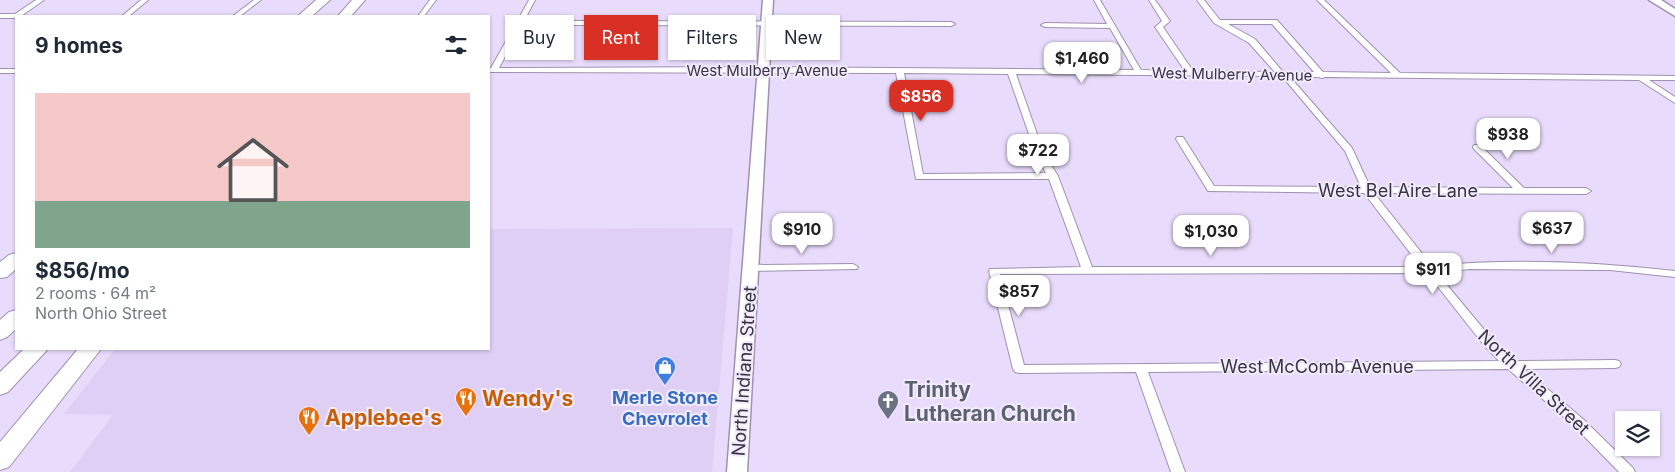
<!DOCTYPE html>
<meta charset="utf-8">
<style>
:root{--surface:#fff;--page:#f6f6f7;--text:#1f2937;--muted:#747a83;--accent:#d93025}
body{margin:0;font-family:Inter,sans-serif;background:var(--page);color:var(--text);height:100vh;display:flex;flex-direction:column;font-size:19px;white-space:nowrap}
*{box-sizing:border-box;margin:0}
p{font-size:16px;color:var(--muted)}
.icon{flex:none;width:28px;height:28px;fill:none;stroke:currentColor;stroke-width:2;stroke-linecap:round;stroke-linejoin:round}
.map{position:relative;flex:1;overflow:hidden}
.details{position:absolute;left:15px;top:15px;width:475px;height:335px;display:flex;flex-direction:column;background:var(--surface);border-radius:0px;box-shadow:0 1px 4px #0004}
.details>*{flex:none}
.banner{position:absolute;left:505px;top:15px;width:475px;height:45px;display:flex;gap:10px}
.tools{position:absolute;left:1615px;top:411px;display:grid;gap:10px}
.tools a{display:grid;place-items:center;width:45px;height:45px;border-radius:0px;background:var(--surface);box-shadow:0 1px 4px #0004;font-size:25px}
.price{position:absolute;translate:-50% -42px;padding:0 11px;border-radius:10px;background:#fff;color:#222;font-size:16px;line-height:32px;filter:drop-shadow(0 1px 2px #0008)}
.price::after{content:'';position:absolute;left:50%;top:30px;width:15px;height:11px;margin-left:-8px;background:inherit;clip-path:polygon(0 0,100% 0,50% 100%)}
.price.current{background:var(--accent);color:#fff}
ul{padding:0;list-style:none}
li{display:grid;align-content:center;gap:10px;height:265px;padding:0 20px}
li span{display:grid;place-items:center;height:155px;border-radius:0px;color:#555}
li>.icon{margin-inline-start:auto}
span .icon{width:90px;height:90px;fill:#fffc;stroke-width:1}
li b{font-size:21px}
h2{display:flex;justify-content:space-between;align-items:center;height:60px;padding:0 20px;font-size:21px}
.pill{padding:0 18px;border-radius:0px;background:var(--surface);box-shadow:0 1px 4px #0004;font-size:18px;line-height:45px}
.pill.current{background:var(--accent);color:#fff}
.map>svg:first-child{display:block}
.built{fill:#dfcff5}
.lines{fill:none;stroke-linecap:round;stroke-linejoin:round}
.street-casing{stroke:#9e92b0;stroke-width:2}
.secondary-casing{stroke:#9e92b0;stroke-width:3}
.highway-casing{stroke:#9e92b0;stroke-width:2}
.street{fill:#fff;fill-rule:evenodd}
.secondary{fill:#fff;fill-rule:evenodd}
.highway{fill:#fff;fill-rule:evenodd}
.labels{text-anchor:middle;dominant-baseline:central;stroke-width:4;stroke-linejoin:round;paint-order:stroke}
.far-street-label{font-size:15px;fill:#393441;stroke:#f2ebfe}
.street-label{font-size:18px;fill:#393441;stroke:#f2ebfe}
.shop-label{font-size:18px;font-weight:bold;fill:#366cbe;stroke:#f2ebfe}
.near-worship-label{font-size:21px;font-weight:bold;fill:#5b616d;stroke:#f2ebfe;text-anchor:start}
.near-food-label{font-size:21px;font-weight:bold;fill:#c56008;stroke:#f2ebfe;text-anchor:start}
</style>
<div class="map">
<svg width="1675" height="472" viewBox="0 0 1675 472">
<rect width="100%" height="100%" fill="#e8dbfb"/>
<polygon class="built" points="733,228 712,472 70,472 113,415 64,414 115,349 489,349 489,229"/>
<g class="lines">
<g class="street-casing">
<g id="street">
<polygon points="36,0 44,0 21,16 16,16 16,18 0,18 0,14 15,14"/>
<polygon points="141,0 148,0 129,16 122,16"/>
<polygon points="254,0 261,0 240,16 233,16"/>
<polygon points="430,0 436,0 424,16 418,16"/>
<path d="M529 0H535L499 68 763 67 1134 70 1110 28 1045 27 1041 25 1045 23 1107 24 1094 0H1100L1141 70 1185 71 1155 27 1162 21 1149 0H1155L1170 21 1163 27 1193 71 1275 72 1249 43 1214 23 1197 0H1204L1220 20H1277L1323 72 1391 73 1317 0H1324L1400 73 1675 76V80H1649L1675 97V103L1639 80 1325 77 1322 78 1318 77H1290L1352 148 1370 187 1513 188 1474 149 1473 147 1474 145H1480L1524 188H1586L1591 191 1586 194 1374 193 1432 266C1513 258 1595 262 1675 271V277L1610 270 1469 269 1437 273 1491 338 1514 361 1615 360 1619 361 1621 364 1619 367 1615 368 1524 369 1583 419 1633 468 1635 472H1619L1575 427 1508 369 1148 372 1185 472H1171L1136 372 1019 373 1015 372 1013 369 989 271 990 269 1081 267 1049 179H916L896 73 489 72V68H491ZM1228 24H1272L1314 72H1283L1255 39ZM904 73 1008 74 1036 154 1046 173 923 174ZM1016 74 1279 76 1287 82 1345 151 1361 187 1214 186 1183 137H1177L1176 139 1208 191 1364 193 1421 267H1092L1058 176 1044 154ZM1427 273 1483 344 1499 361 1024 365 1000 274Z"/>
<polygon points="570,21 951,22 955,24 951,26 573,25 569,23"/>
<rect x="0" y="69" width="16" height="4"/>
<polygon points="853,264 858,267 857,269 750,271 745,268 750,265"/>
</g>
</g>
<g class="secondary-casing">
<g id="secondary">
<polygon points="763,0 773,0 747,472 727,472"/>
<polygon points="1649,0 1661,0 1675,9 1675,16"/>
</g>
</g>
<g class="highway-casing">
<g id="highway">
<polygon points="316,0 330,0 312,16 298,16"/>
<polygon points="352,0 365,0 351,16 338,16"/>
<polygon points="16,253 16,269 7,277 0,278 0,262 9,255"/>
<polygon points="16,310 16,329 7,337 0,340 0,320 9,312"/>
<polygon points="24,349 48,349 8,392 0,395 0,372"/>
<polygon points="78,349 101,349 9,467 0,470 0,442"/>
</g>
</g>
<use href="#street" class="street"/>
<use href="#secondary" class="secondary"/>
<use href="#highway" class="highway"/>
</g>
<defs>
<g id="shop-pin" transform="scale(1.125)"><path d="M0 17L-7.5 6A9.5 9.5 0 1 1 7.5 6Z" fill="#3f7fe0" stroke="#f2ebfe"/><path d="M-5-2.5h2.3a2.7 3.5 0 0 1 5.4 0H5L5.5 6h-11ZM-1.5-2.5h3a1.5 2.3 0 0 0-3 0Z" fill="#fff"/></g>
<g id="restaurant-pin" transform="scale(1.125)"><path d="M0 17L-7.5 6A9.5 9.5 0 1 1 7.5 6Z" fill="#e8710a" stroke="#f2ebfe"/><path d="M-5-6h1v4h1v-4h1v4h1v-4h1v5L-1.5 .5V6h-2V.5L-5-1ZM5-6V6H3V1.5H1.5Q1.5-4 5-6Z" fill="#fff"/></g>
<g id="church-pin" transform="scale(1.125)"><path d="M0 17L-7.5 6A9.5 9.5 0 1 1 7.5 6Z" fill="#6b7280" stroke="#f2ebfe"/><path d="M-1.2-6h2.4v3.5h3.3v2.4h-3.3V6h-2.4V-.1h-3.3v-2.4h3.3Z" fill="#fff"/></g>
</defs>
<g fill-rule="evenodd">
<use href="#shop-pin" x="665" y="367"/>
<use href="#restaurant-pin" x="466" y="398"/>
<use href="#church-pin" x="888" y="401"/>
<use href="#restaurant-pin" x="309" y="417"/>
</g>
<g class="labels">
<g class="far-street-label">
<text x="767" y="70">West Mulberry Avenue</text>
<text transform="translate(1232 74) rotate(1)">West Mulberry Avenue</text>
</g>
<g class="street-label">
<text x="1398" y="190">West Bel Aire Lane</text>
<text x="1317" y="366">West McComb Avenue</text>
<text transform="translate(744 371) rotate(-86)">North Indiana Street</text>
<text transform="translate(1534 382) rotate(43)">North Villa Street</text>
</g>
<g class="shop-label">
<text x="665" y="397">Merle Stone<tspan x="665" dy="21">Chevrolet</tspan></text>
</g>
<g class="near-worship-label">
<text x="904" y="389">Trinity<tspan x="904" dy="24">Lutheran Church</tspan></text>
</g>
<g class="near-food-label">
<text x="482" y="398">Wendy's</text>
<text x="325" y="417">Applebee's</text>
</g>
</g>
</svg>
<div class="tools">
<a><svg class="icon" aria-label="layers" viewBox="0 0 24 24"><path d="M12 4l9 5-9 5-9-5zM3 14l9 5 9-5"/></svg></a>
</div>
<b class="price" style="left:1082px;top:84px">$1,460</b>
<b class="price current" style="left:921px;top:122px">$856</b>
<b class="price" style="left:1508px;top:160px">$938</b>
<b class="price" style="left:1038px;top:176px">$722</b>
<b class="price" style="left:1552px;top:254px">$637</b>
<b class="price" style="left:802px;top:255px">$910</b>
<b class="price" style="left:1211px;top:257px">$1,030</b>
<b class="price" style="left:1433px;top:295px">$911</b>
<b class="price" style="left:1019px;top:317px">$857</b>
<div class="banner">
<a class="pill">Buy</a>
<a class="pill current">Rent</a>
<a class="pill">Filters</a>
<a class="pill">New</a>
</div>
<section class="details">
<h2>9 homes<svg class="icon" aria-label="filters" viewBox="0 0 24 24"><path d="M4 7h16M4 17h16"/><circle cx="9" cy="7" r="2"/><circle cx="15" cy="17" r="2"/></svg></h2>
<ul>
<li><span style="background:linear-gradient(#f6c9c9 70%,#7fa58c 0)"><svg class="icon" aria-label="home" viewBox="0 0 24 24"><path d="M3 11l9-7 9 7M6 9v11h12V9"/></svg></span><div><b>$856/mo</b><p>2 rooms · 64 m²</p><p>North Ohio Street</p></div></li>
</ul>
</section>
</div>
